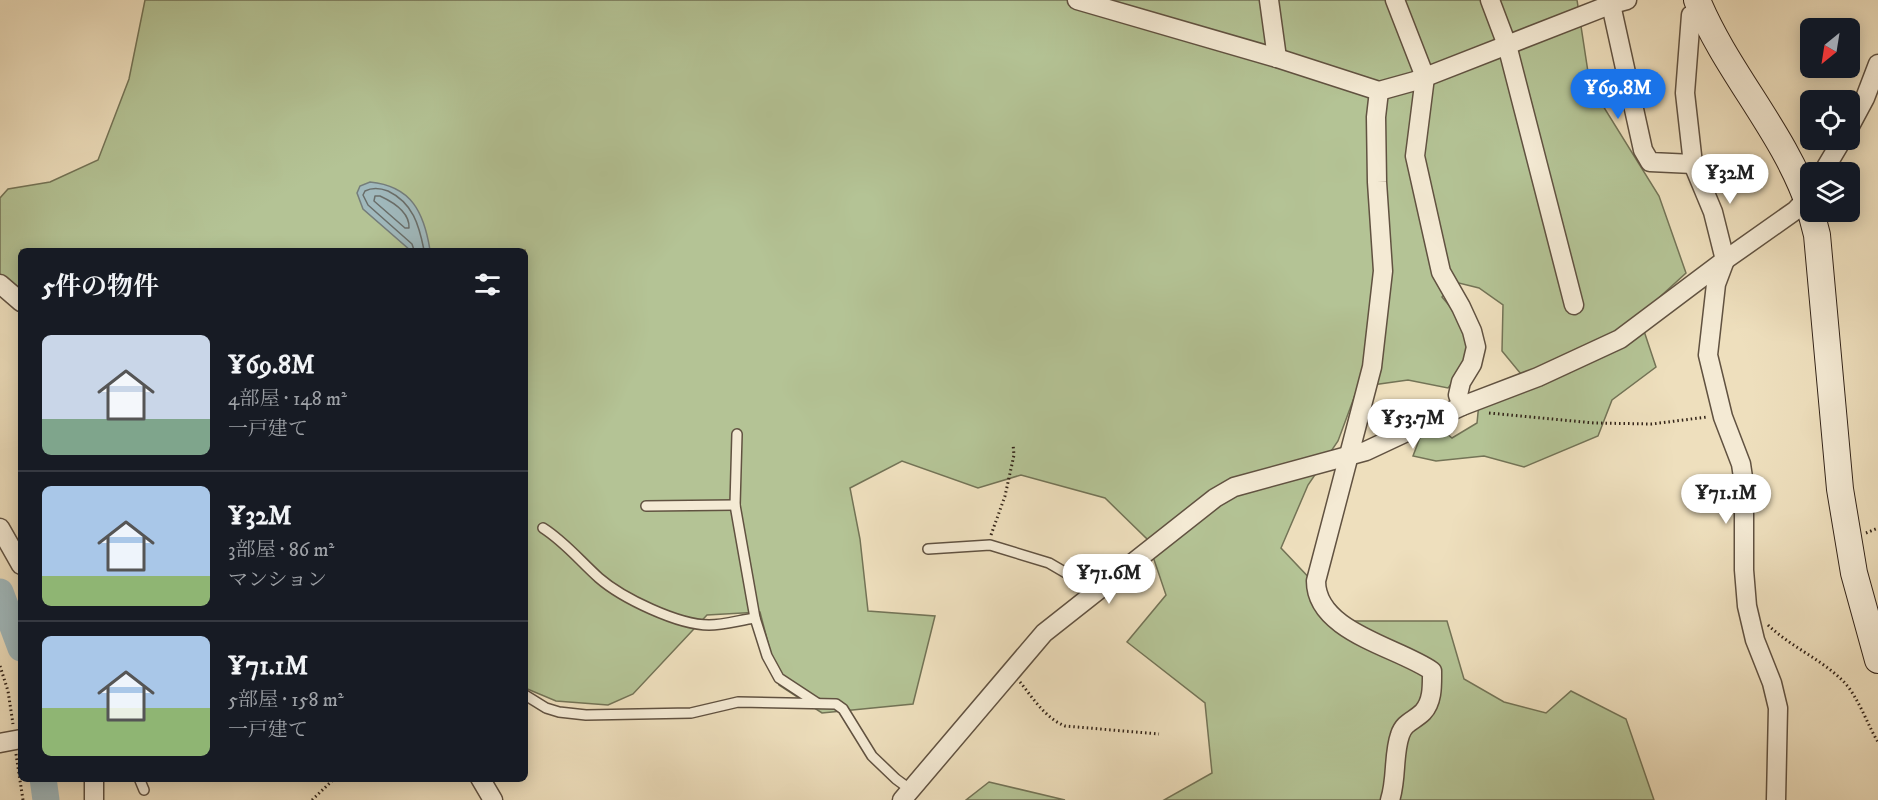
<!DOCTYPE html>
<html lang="ja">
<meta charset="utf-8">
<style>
:root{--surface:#171b24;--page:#20242c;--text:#f1f3f6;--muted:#9ea1a6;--line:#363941;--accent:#1a73e8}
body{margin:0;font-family:"IM FELL DW Pica","Noto Serif JP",serif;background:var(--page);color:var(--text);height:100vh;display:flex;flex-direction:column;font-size:22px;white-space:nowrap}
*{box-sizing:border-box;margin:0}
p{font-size:20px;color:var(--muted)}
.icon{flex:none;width:33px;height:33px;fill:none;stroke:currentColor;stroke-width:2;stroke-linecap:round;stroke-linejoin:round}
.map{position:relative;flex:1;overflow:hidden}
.drawer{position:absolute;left:18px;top:248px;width:510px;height:534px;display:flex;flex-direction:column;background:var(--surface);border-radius:9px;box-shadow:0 3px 15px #0003}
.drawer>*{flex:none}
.needle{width:39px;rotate:210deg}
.fabs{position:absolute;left:1800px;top:18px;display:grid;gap:12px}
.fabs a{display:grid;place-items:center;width:60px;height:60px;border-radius:9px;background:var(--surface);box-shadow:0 3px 15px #0003;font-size:30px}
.price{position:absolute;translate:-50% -51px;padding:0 14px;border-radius:21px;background:#fff;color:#222;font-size:20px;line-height:39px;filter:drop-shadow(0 2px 3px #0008)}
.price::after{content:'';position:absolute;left:50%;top:36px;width:18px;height:14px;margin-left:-9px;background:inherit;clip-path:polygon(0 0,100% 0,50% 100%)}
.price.selected{background:var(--accent);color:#fff}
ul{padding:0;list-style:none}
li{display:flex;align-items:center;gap:18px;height:150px;padding:0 24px}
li+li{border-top:2px solid var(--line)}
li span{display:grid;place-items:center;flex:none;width:168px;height:120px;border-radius:9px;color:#555}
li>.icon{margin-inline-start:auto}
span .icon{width:72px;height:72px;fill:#fffc;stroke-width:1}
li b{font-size:26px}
h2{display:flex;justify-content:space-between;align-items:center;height:72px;padding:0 24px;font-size:26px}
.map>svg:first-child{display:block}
.green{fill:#b4c395;stroke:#737356;stroke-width:1.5}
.water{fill:#a0b9bd;stroke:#747d7b;stroke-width:1.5}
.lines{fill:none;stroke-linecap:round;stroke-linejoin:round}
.shore{stroke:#696e6a;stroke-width:1.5}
.river{stroke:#a0b9bd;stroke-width:27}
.lane-casing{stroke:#615241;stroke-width:12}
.street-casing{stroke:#615241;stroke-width:21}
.secondary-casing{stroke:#322318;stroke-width:28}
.path{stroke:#322318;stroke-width:3;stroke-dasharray:1.5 3;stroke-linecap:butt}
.lane{stroke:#f4ead4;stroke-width:9}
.street{stroke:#f4ead4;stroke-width:18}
.secondary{stroke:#f4ead4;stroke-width:26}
</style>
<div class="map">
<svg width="1878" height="800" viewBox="0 0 1878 800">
<rect width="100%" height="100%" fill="#eedfbd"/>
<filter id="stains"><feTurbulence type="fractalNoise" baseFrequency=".00333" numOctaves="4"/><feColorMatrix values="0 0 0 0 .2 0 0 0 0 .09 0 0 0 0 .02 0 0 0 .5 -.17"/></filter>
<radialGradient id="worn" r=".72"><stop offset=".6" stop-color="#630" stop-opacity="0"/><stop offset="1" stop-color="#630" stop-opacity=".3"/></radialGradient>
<g class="green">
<path d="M145 0H1577L1590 85 1659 196 1686 273 1639 316 1656 367 1612 400 1598 436 1524 467 1484 456 1436 461 1413 456 1421 435 1439 427 1452 438 1477 423 1479 403 1521 374 1502 351 1503 305 1479 288 1455 282 1442 297C1457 314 1478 340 1465 365 1460 373 1454 381 1448 388L1408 380 1358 387 1338 441 1308 485 1281 548 1350 621H1447L1464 679 1504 702 1546 713 1571 691 1626 719 1654 800H1164L1212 773 1205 703 1127 642 1166 595 1147 539 1105 498 1021 475 978 488 902 461 850 488 860 539 868 611 935 616 913 704 822 713 779 685 760 612 707 615 633 694 608 705 556 701 525 688V250H21V295L0 278V198L8 189 50 182 98 160 129 79Z"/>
<polygon points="989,782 1065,800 966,800"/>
</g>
<path class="water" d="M370 182C412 186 424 213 430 250H410L363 209 357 193 360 186Z"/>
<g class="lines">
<g class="shore">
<path d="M380 196C393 202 410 212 409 228H405L374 201 375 196Z"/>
<path d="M414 250 412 244 368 205 363 195 365 191C373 187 380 188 388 191 413 203 419 225 424 250"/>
</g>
<g class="river">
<polyline points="0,592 21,648"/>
<polyline points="43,778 46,800"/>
</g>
<g class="lane-casing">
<g id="lane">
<polyline points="737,434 735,505 755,618 767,656 779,678 817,703"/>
<polyline points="646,506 735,505"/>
<path d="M543 528C565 542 580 561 599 578 622 598 678 625 709 625 724 625 740 620 755 618"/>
<polyline points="928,549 990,545 1049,563 1073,577 1086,588 1091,596"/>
<polyline points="525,695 546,708 559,712 586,715 691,713 738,702 836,704 843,709 872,756 896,779 911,790"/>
<polyline points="139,778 144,790"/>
</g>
</g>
<g class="street-casing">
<g id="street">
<polyline points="1077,0 1277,58 1379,91 1415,81 1612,4 1627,0"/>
<polyline points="1269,0 1277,58"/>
<polyline points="1395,0 1425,77 1415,156 1441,272 1461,307 1472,331 1476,347 1472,364 1461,382 1458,395 1462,406"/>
<polyline points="1490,0 1507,45 1574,305"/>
<polyline points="1610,0 1643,150 1650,162 1693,164"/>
<polyline points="1701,8 1691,15 1685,93 1693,164 1713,212 1725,260 1716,284 1708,355 1723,417 1741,464 1744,484 1744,570 1747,606 1755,640 1772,683 1778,708 1776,800"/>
<path d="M1379 91 1376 117 1377 182 1383 271 1372 367 1316 581C1316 632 1398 647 1432 671 1432 685 1433 701 1423 712 1414 721 1404 722 1400 735 1393 755 1397 779 1390 800"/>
<polyline points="1850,126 1865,98 1878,64"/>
<polyline points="1823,172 1842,140"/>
<polyline points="0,284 21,302"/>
<polyline points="0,528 21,565"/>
<polyline points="0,743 21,739"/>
<polyline points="480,778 493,800"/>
<polyline points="94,800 94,778"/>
<polyline points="902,800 1044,633 1215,498 1234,487 1366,451 1462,406 1538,377 1620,339 1725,260 1796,210 1810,195"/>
</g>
</g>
<g class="secondary-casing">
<g id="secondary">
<path d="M1697 0C1727 73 1785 133 1810 208"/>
<polyline points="1811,212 1817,235 1840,489 1854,573 1878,660"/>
</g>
</g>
<g class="path">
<polyline points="1489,413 1594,423 1652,424 1707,417"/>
<polyline points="1866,533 1878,528"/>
<polyline points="991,535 1005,496 1014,455 1013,444"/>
<path d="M1768 625C1791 647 1821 659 1843 681 1858 696 1867 724 1878 742"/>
<polyline points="0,666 8,691 13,724"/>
<path d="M1020 682C1033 698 1045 718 1065 726L1159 734"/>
<polyline points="16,754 23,800"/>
<polyline points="312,800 335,778"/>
</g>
<use href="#lane" class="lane"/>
<use href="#street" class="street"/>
<use href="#secondary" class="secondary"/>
</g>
<rect width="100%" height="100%" filter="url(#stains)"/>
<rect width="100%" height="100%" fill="url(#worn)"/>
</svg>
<div class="fabs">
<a><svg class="needle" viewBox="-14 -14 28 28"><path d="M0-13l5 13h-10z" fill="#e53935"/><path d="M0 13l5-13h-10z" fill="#9ea1a6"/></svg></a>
<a><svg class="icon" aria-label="locate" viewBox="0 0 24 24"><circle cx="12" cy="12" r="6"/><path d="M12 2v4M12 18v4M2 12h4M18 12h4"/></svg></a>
<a><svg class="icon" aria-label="layers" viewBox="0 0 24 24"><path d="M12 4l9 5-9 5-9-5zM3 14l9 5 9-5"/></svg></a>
</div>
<b class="price selected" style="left:1618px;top:120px">¥69.8M</b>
<b class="price" style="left:1730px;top:205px">¥32M</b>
<b class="price" style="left:1413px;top:450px">¥53.7M</b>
<b class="price" style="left:1726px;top:525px">¥71.1M</b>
<b class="price" style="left:1109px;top:605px">¥71.6M</b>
<section class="drawer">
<h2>5件の物件<svg class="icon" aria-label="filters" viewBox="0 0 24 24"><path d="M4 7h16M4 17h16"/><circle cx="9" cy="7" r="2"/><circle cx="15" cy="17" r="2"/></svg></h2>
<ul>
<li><span style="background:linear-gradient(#c9d6e8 70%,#7fa58c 0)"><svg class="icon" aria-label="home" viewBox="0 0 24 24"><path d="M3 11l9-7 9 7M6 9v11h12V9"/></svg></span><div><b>¥69.8M</b><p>4部屋 · 148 m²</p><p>一戸建て</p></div></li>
<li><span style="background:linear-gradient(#a9c7e8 75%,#8fb573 0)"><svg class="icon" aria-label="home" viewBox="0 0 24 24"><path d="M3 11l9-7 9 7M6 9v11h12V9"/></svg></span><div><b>¥32M</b><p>3部屋 · 86 m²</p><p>マンション</p></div></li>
<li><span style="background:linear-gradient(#a9c7e8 60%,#8fb573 0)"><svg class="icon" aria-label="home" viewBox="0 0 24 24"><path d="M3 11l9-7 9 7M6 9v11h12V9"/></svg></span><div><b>¥71.1M</b><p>5部屋 · 158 m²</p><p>一戸建て</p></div></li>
</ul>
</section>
</div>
